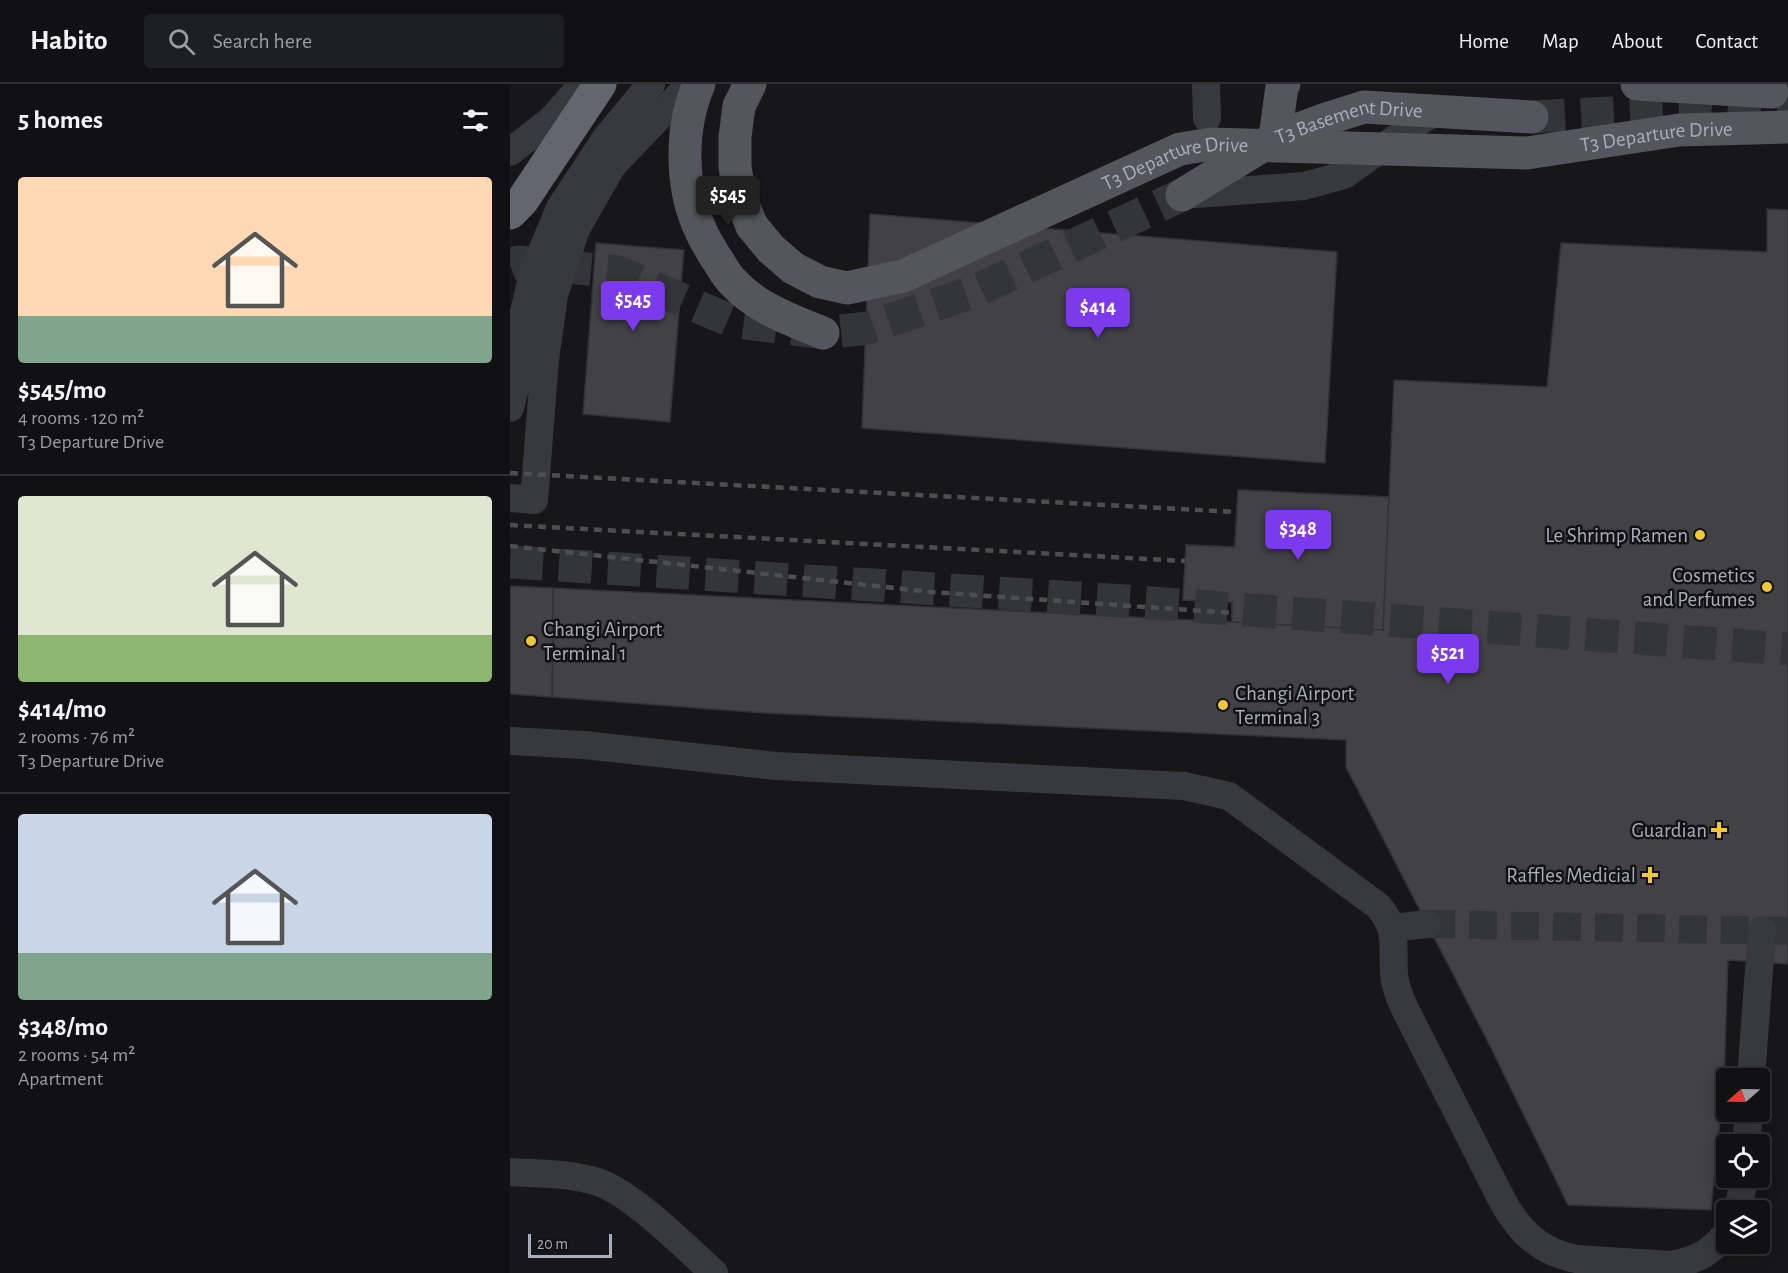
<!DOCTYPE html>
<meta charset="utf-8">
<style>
:root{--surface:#111113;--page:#1e1f21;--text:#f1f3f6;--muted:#9c9da0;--line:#303133;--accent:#7c3aed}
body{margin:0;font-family:"Alegreya Sans",sans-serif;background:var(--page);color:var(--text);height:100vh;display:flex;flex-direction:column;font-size:22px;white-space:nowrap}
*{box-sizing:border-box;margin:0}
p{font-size:20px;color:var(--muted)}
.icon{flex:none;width:33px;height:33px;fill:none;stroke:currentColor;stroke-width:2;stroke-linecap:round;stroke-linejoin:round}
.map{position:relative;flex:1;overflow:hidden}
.drawer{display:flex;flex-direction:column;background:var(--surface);width:510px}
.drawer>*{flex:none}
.needle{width:39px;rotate:250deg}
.buttons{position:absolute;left:1206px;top:984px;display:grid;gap:12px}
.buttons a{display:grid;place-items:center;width:54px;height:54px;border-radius:6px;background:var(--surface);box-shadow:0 3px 15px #0003,0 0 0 2px var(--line);font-size:30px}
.scale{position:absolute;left:18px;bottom:15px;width:84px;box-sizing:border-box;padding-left:6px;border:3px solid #a9acb9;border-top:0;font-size:16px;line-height:21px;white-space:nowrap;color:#a9acb9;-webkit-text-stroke:4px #121214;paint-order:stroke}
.price{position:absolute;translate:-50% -51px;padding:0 14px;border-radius:6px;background:var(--accent);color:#fff;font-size:20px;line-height:39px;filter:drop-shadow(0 2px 3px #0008)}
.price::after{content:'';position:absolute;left:50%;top:36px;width:18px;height:14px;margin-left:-9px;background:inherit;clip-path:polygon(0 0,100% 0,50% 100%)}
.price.selected{background:#222;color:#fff}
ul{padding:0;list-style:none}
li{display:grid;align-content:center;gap:12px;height:318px;padding:0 18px}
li+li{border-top:2px solid var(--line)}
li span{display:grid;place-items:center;height:186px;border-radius:6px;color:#555}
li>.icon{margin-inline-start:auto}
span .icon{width:108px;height:108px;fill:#fffc;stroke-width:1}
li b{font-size:26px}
h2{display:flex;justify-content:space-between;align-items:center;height:72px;padding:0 18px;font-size:26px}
header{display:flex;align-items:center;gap:36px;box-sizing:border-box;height:84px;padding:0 30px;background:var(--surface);border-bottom:2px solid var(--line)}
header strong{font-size:28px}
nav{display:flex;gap:33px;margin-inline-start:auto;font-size:21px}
.search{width:420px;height:54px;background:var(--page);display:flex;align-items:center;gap:15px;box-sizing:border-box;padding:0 21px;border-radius:6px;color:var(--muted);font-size:22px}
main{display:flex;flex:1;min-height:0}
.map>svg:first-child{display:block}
.building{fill:#424146;stroke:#323135;stroke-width:1.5}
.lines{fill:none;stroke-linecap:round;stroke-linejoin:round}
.minor-tunnel{stroke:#343539;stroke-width:28;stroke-dasharray:28 14;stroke-linecap:butt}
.major-tunnel{stroke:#343539;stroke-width:33;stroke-dasharray:33 16;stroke-linecap:butt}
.minor{stroke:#38393e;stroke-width:28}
.major{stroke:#54555d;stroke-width:33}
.highway{stroke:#64666f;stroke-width:33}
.rail{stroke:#4d4e55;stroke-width:4.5;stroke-dasharray:8 6;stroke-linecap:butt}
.major-bridge{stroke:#54555d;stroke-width:33}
.poi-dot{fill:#f1c738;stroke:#121214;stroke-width:2}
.labels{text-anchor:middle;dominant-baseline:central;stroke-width:5;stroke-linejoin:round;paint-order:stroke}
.street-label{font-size:21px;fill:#a9acb9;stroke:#121214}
.poi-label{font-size:21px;fill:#a9acb9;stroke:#121214;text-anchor:end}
</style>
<header>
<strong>Habito</strong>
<div class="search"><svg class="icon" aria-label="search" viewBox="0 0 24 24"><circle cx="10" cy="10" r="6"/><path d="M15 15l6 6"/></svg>Search here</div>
<nav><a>Home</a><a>Map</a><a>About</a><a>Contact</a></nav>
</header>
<main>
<section class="drawer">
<h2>5 homes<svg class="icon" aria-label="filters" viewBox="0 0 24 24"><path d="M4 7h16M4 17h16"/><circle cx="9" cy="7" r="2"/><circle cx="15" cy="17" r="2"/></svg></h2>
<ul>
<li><span style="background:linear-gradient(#ffd9b3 75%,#7fa58c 0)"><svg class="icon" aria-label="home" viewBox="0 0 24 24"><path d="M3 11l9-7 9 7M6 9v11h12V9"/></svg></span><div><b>$545/mo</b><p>4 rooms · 120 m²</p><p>T3 Departure Drive</p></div></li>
<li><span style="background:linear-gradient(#dfe7d0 75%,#8fb573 0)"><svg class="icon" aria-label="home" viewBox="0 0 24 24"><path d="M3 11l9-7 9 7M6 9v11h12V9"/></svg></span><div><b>$414/mo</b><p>2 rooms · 76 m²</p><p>T3 Departure Drive</p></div></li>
<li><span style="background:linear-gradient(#c9d6e8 75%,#7fa58c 0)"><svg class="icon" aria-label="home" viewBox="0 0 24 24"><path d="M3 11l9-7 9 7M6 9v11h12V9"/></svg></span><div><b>$348/mo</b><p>2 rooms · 54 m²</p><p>Apartment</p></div></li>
</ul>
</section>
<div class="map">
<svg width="1278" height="1189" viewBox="0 0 1278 1189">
<rect width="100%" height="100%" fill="#171719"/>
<g class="building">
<polygon points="1257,125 1278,126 1278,880 1218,876 1214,997 1201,1126 1058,1121 977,956 836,683 836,656 254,629 42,613 43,504 722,538 722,518 673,516 676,461 725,463 728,406 879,413 884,296 1037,303 1051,159 1257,168"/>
<polygon points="360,130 827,168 815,379 352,344"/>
<polygon points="86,159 174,166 160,338 73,330"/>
<polygon points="728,406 879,413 873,546 722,538 722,518 673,516 676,461 725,463"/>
<polygon points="0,502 43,504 42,613 0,610"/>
</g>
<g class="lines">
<polyline class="minor-tunnel" points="917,840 1278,847"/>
<g class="major-tunnel">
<polyline points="1022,33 1199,24 1278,32"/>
<polyline points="0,181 8,178 108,188 221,237 313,249 358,244 465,207 672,111"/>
<polyline points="0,478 615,517 1278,565"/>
</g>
<g class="minor">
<polyline points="696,0 697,34"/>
<polyline points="0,68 41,36 73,0"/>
<polyline points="672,111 794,102 834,91 926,26"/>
<polyline points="0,324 7,296 13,232 24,186 50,124 96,54 141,0"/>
<polyline points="0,414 24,416 35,276 44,211 66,145 102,82 180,0"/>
<path d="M0 657 74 661 266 682 674 702 719 712 868 822C889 846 882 861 884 890 885 902 889 912 894 923L993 1118C1010 1148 1030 1168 1066 1175L1162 1181C1187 1176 1200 1169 1216 1150"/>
<polyline points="882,844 917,840"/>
<polyline points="1241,994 1252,846"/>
<polyline points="1236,1060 1239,1028"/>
<path d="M0 1088C29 1090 60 1089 88 1098 123 1110 175 1163 204 1189"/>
<polyline points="1228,1126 1234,1094"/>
</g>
<g class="major">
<path d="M189 0C170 43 170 104 191 147 194 155 200 163 204 171 210 179 215 190 222 197 246 224 281 236 313 249"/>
<polyline points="240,0 229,22 225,53 225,83 230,114 242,142"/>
<polyline points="1127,0 1262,8"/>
<polyline points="765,54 772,2 774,0"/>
<path id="s1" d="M672 111 765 54 816 35 854 23 1022 33"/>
</g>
<polyline class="highway" points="0,129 12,117 90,0"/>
<g class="rail">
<polyline points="0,389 727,428"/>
<polyline points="0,441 675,477"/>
<polyline points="0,462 421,508 722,529"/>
</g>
<path class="major-bridge" id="s2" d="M242 142 261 165 283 184 310 198 337 204 393 192 670 65 702 60 1017 69 1169 46 1278 43"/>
</g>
<g class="poi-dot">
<circle cx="1190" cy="451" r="6"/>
<circle cx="1257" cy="503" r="6"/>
<circle cx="21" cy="557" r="6"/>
<circle cx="713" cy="621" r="6"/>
<path d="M1206 737h6v6h6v6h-6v6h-6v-6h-6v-6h6z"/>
<path d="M1137 782h6v6h6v6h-6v6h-6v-6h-6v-6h6z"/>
</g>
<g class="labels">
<g class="street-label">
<text stroke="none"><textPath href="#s1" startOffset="186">T3 Basement Drive</textPath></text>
<text stroke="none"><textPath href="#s2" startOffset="957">T3 Departure Drive</textPath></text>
<text stroke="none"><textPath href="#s2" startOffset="471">T3 Departure Drive</textPath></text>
</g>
<g class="poi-label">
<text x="1178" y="451">Le Shrimp Ramen</text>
<text x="1245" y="491">Cosmetics<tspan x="1245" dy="24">and Perfumes</tspan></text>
<text x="33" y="545" text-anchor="start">Changi Airport<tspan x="33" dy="24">Terminal 1</tspan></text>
<text x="725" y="609" text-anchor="start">Changi Airport<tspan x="725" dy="24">Terminal 3</tspan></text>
<text x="1197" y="746">Guardian</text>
<text x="1126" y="791">Raffles Medicial</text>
</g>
</g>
</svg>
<div class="buttons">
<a><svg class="needle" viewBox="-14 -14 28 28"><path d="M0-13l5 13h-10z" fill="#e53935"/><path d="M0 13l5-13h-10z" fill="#9c9da0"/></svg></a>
<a><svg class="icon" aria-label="locate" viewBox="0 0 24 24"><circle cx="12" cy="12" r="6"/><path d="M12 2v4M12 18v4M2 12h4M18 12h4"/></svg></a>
<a><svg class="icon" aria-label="layers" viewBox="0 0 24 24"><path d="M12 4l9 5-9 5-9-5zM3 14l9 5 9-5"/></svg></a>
</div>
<div class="scale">20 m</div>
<b class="price selected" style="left:218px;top:143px">$545</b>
<b class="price" style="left:123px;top:248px">$545</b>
<b class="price" style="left:588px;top:255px">$414</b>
<b class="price" style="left:788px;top:477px">$348</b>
<b class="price" style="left:938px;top:601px">$521</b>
</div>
</main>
